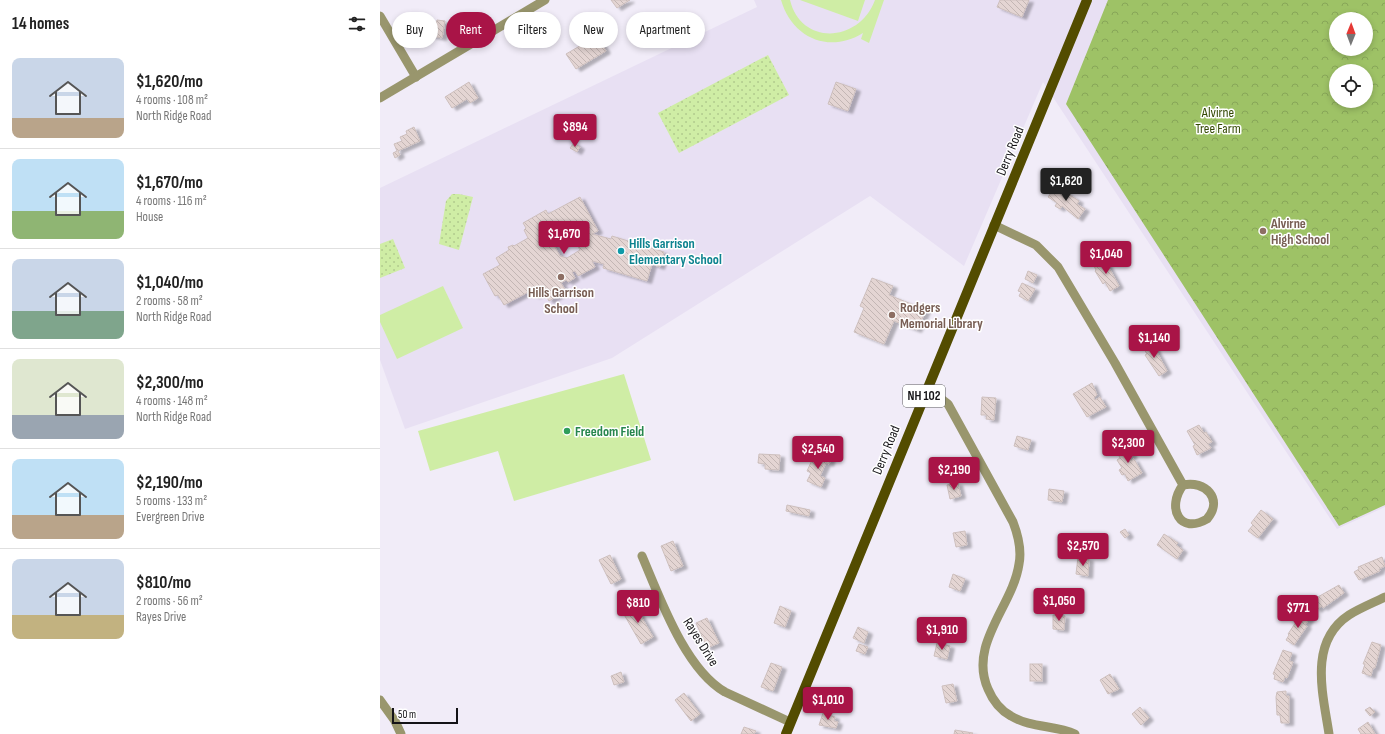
<!DOCTYPE html>
<meta charset="utf-8">
<style>
:root{--surface:#fff;--page:#f2f2f2;--text:#222;--muted:#767676;--line:#e0e0e0;--accent:#a91447}
body{margin:0;font-family:"Sofia Sans Condensed",sans-serif;background:var(--page);color:var(--text);height:100vh;display:flex;flex-direction:column;font-size:15px;white-space:nowrap}
*{box-sizing:border-box;margin:0}
p{font-size:13px;color:var(--muted)}
.icon{flex:none;width:22px;height:22px;fill:none;stroke:currentColor;stroke-width:2;stroke-linecap:round;stroke-linejoin:round}
.map{position:relative;flex:1;overflow:hidden}
.sheet{display:flex;flex-direction:column;background:var(--surface);width:380px}
.sheet>*{flex:none}
.top-card{position:absolute;left:12px;top:12px;width:380px;height:36px;display:flex;gap:8px}
.needle{width:26px;rotate:1deg}
.buttons{position:absolute;left:949px;top:12px;display:grid;gap:8px}
.buttons a{display:grid;place-items:center;width:44px;height:44px;border-radius:50%;background:var(--surface);box-shadow:0 2px 6px #0003;font-size:20px}
.scale{position:absolute;left:12px;bottom:10px;width:66px;box-sizing:border-box;padding-left:4px;border:2px solid #141317;border-top:0;font-size:11px;line-height:14px;white-space:nowrap;color:#141317;-webkit-text-stroke:3px #fff;paint-order:stroke}
.price{position:absolute;translate:-50% -34px;padding:0 9px;border-radius:4px;background:var(--accent);color:#fff;font-size:13px;line-height:26px;filter:drop-shadow(0 1px 2px #0008)}
.price::after{content:'';position:absolute;left:50%;top:24px;width:12px;height:9px;margin-left:-6px;background:inherit;clip-path:polygon(0 0,100% 0,50% 100%)}
.price.active{background:#222;color:#fff}
ul{padding:0;list-style:none}
li{display:flex;align-items:center;gap:12px;height:100px;padding:0 12px}
li+li{border-top:1px solid var(--line)}
li span{display:grid;place-items:center;flex:none;width:112px;height:80px;border-radius:8px;color:#555}
li>.icon{margin-inline-start:auto}
span .icon{width:48px;height:48px;fill:#fffc;stroke-width:1}
li b{font-size:17px}
h2{display:flex;justify-content:space-between;align-items:center;height:48px;padding:0 12px;font-size:17px}
.chip{padding:0 14px;border-radius:18px;background:var(--surface);box-shadow:0 2px 6px #0003;font-size:14px;line-height:36px}
.chip.active{background:var(--accent);color:#fff}
main{display:flex;flex:1;min-height:0}
.map>svg:first-child{display:block}
.built{fill:#e8e0f3;fill-rule:evenodd}
.grass{fill:#cfeda5}
.forest{fill:url(#forest-crowns);fill-rule:evenodd}
.park{fill:url(#park-dots)}
.building{fill:url(#building-back-hatch);stroke:#cdbfbd;fill-rule:evenodd;filter:url(#shadow)}
.lines{fill:none;stroke-linecap:round;stroke-linejoin:round}
.minor{stroke:#99966d;stroke-width:9}
.primary{stroke:#534c00;stroke-width:10}
.education-dot{fill:#8d6e63;stroke:#fff;stroke-width:1.5}
.culture-dot{fill:#0f9aa8;stroke:#fff;stroke-width:1.5}
.leisure-dot{fill:#2e9e5b;stroke:#fff;stroke-width:1.5}
.labels{text-anchor:middle;dominant-baseline:central;stroke-width:3;stroke-linejoin:round;paint-order:stroke}
.shield{fill:#fff;stroke:#5a5a5d;stroke-width:1}
.shield-label{font-size:13px;font-weight:bold;fill:#141317}
.park-label{font-size:14px;fill:#344903;stroke:#fff}
.street-label{font-size:14px;fill:#141317;stroke:#fff}
.education-label{font-size:14px;font-weight:bold;fill:#785e54;stroke:#fff;text-anchor:start}
.culture-label{font-size:14px;font-weight:bold;fill:#0d838f;stroke:#fff;text-anchor:start}
.leisure-label{font-size:14px;font-weight:bold;fill:#27864d;stroke:#fff;text-anchor:start}
</style>
<main>
<section class="sheet">
<h2>14 homes<svg class="icon" aria-label="filters" viewBox="0 0 24 24"><path d="M4 7h16M4 17h16"/><circle cx="9" cy="7" r="2"/><circle cx="15" cy="17" r="2"/></svg></h2>
<ul>
<li><span style="background:linear-gradient(#c9d6e8 75%,#b9a48a 0)"><svg class="icon" aria-label="home" viewBox="0 0 24 24"><path d="M3 11l9-7 9 7M6 9v11h12V9"/></svg></span><div><b>$1,620/mo</b><p>4 rooms · 108 m²</p><p>North Ridge Road</p></div></li>
<li><span style="background:linear-gradient(#bfe0f5 65%,#8fb573 0)"><svg class="icon" aria-label="home" viewBox="0 0 24 24"><path d="M3 11l9-7 9 7M6 9v11h12V9"/></svg></span><div><b>$1,670/mo</b><p>4 rooms · 116 m²</p><p>House</p></div></li>
<li><span style="background:linear-gradient(#c9d6e8 65%,#7fa58c 0)"><svg class="icon" aria-label="home" viewBox="0 0 24 24"><path d="M3 11l9-7 9 7M6 9v11h12V9"/></svg></span><div><b>$1,040/mo</b><p>2 rooms · 58 m²</p><p>North Ridge Road</p></div></li>
<li><span style="background:linear-gradient(#dfe7d0 70%,#9aa5b1 0)"><svg class="icon" aria-label="home" viewBox="0 0 24 24"><path d="M3 11l9-7 9 7M6 9v11h12V9"/></svg></span><div><b>$2,300/mo</b><p>4 rooms · 148 m²</p><p>North Ridge Road</p></div></li>
<li><span style="background:linear-gradient(#bfe0f5 70%,#b9a48a 0)"><svg class="icon" aria-label="home" viewBox="0 0 24 24"><path d="M3 11l9-7 9 7M6 9v11h12V9"/></svg></span><div><b>$2,190/mo</b><p>5 rooms · 133 m²</p><p>Evergreen Drive</p></div></li>
<li><span style="background:linear-gradient(#c9d6e8 70%,#c2b280 0)"><svg class="icon" aria-label="home" viewBox="0 0 24 24"><path d="M3 11l9-7 9 7M6 9v11h12V9"/></svg></span><div><b>$810/mo</b><p>2 rooms · 56 m²</p><p>Rayes Drive</p></div></li>
</ul>
</section>
<div class="map">
<svg width="1005" height="734" viewBox="0 0 1005 734">
<defs>
<pattern id="forest-crowns" width="20" height="18" patternUnits="userSpaceOnUse"><rect width="20" height="18" fill="#9ec266"/><path d="M2 6a3 3 0 1 1 6 0M12 15a3 3 0 1 1 6 0" fill="none" stroke="#87a658"/></pattern>
<pattern id="park-dots" width="8" height="8" patternUnits="userSpaceOnUse"><rect width="8" height="8" fill="#cfeda5"/><path d="M2 2h.1M6 6h.1" fill="none" stroke="#b1ca8d" stroke-width="1.8" stroke-linecap="round"/></pattern>
<pattern id="building-back-hatch" width="6" height="6" patternUnits="userSpaceOnUse"><rect width="6" height="6" fill="#e4d5d3"/><path d="M-1 5l2 2M0 0l6 6M5-1l2 2" fill="none" stroke="#c3b6b4"/></pattern>
<filter id="shadow"><feDropShadow dx="4.5" dy="2.5" stdDeviation="1" flood-color="#0004"/></filter>
</defs>
<rect width="100%" height="100%" fill="#f1ecf8"/>
<path class="built" d="M374 0H1005V507L957 529 663 82 584 266 490 196 232 358 25 429 0 360V188L377 7ZM956 19H986V49H956ZM956 71H986V101H956Z"/>
<g class="grass">
<path d="M401 0H410C421 46 479 43 495 0H504L489 43 481 39 483 33C449 54 412 38 401 0Z"/>
<polygon points="420,0 485,0 478,21"/>
<polygon points="63,286 83,328 17,359 0,322 0,315"/>
<polygon points="244,374 271,460 134,501 118,451 50,471 38,431"/>
</g>
<path class="forest" d="M728 0H1005V505L959 526 686 104ZM956 19H986V49H956ZM956 71H986V101H956Z"/>
<g class="park">
<polygon points="388,55 409,95 299,153 278,113"/>
<polygon points="72,194 79,194 93,197 79,250 59,244 66,201"/>
<polygon points="13,239 25,268 0,278 0,244"/>
</g>
<g class="building">
<polygon points="231,0 250,0 237,8"/>
<polygon points="620,0 649,0 642,17 617,7"/>
<polygon points="57,20 65,21 62,38 37,33 39,22 56,25"/>
<polygon points="217,36 226,51 196,69 186,54"/>
<polygon points="89,82 98,98 90,103 87,99 72,108 65,97"/>
<polygon points="456,82 476,89 468,111 448,104"/>
<polygon points="34,127 40,141 18,151 20,155 15,158 13,153 17,151 14,144 22,141 20,137 27,134 26,131"/>
<polygon points="194,143 200,147 197,152 190,148"/>
<polygon points="676,186 699,201 697,204 705,209 698,219 682,206 680,209 675,206 677,203 668,197"/>
<path d="M200 197 218 231 212 234 231 239 232 236 284 252 280 267 272 264 267 281 223 268 224 264 212 261 215 267 198 276 195 271 192 272 195 278 188 282 186 280 181 283 186 291 169 301 164 292 155 296 152 290 124 305 118 295 115 296 103 274 120 265 116 258 129 250 128 247 133 245 134 246 148 238 144 230 146 228 143 223 166 210 168 214ZM190 232 200 250 187 258 180 256 172 242Z"/>
<polygon points="721,260 725,265 727,264 739,286 730,291 725,282 723,284 715,271 716,270 713,264"/>
<polygon points="648,271 657,275 653,283 645,279"/>
<polygon points="492,278 513,286 509,295 546,310 537,330 514,321 504,344 474,332 484,308 480,306"/>
<polygon points="642,283 655,289 648,301 639,296 641,292 638,291"/>
<polygon points="771,341 787,371 779,376 765,355 767,354 762,346"/>
<polygon points="712,383 717,395 714,398 715,400 720,397 726,407 707,417 693,394"/>
<polygon points="602,397 616,398 614,420 606,419 607,415 601,415"/>
<polygon points="819,425 824,433 826,432 832,442 828,444 831,448 817,455 813,446 815,445 807,431"/>
<polygon points="637,436 651,440 648,450 634,446"/>
<polygon points="748,446 753,456 749,458 751,461 754,459 762,473 748,481 745,474 742,475 739,470 742,468 737,460 740,458 737,452"/>
<polygon points="439,453 451,459 449,464 446,463 440,476 445,478 441,487 427,481 431,473 427,471 433,458 436,459"/>
<polygon points="379,454 400,455 399,470 385,469 385,464 378,463"/>
<polygon points="578,483 581,496 570,499 567,485"/>
<polygon points="669,489 684,491 682,502 668,500"/>
<polygon points="407,505 430,510 429,516 406,511"/>
<polygon points="881,510 893,519 878,538 868,531 873,525 871,523"/>
<polygon points="745,529 749,535 745,538 740,532"/>
<polygon points="585,531 587,545 576,547 573,533"/>
<polygon points="784,534 798,543 796,545 803,550 797,559 777,545"/>
<polygon points="293,541 303,566 291,571 281,546"/>
<polygon points="230,555 241,579 231,584 219,560"/>
<polygon points="698,557 709,559 708,576 696,574"/>
<polygon points="1002,557 1005,566 999,569 1000,571 979,580 974,572 979,569 978,567"/>
<polygon points="573,574 585,579 580,591 569,587"/>
<polygon points="959,585 964,593 943,608 942,606 937,610 932,602 937,599 936,598"/>
<polygon points="254,604 273,637 261,644 242,611"/>
<polygon points="400,606 411,611 405,627 394,623"/>
<polygon points="922,613 930,618 925,625 927,626 914,645 906,640 909,635 908,634"/>
<polygon points="673,615 685,616 684,630 673,629"/>
<polygon points="327,618 339,643 327,648 316,623"/>
<polygon points="478,627 488,632 484,643 473,638"/>
<polygon points="992,642 1001,645 995,668 993,668 991,676 982,673 985,664 983,664"/>
<polygon points="557,643 570,646 567,659 554,656"/>
<polygon points="479,644 488,647 485,654 476,651"/>
<polygon points="903,650 912,653 909,661 913,662 907,678 905,677 903,682 894,679 895,675 893,674"/>
<polygon points="391,663 402,667 393,691 381,687"/>
<rect x="650" y="664" width="12" height="17"/>
<polygon points="241,672 244,682 234,685 231,676"/>
<polygon points="730,674 739,689 728,694 720,680"/>
<polygon points="573,684 577,701 566,703 562,686"/>
<polygon points="906,691 906,696 909,696 909,723 901,723 900,715 897,715 896,697 897,692"/>
<polygon points="304,693 320,714 311,721 295,700"/>
<polygon points="760,707 769,718 761,725 752,714"/>
<polygon points="990,707 995,712 990,716 985,710"/>
<polygon points="443,713 455,717 454,721 458,722 456,728 439,725"/>
<polygon points="988,722 995,734 981,734 978,729"/>
<polygon points="364,727 376,731 374,734 361,734"/>
<polygon points="575,730 593,733 592,734 574,734"/>
</g>
<g class="lines">
<g class="minor">
<polyline points="0,16 36,77"/>
<polyline points="0,98 165,0"/>
<path d="M614 225 656 245 678 267 735 363 803 485C786 508 800 535 827 519 844 499 825 480 803 485"/>
<path d="M547 388 568 404 633 522C638 535 642 549 639 564 633 606 588 644 608 689 613 701 620 710 631 716 651 728 675 725 695 734"/>
<path d="M262 556C280 598 305 669 345 692L410 722"/>
<polyline points="0,700 15,721 21,734"/>
<path d="M949 734C943 694 928 642 969 615 980 608 993 603 1005 597"/>
</g>
<polyline class="primary" points="406,734 707,0"/>
</g>
<g class="education-dot">
<circle cx="883" cy="231" r="4"/>
<circle cx="181" cy="277" r="4"/>
<circle cx="512" cy="315" r="4"/>
</g>
<circle class="culture-dot" cx="241" cy="251" r="4"/>
<circle class="leisure-dot" cx="187" cy="431" r="4"/>
<g class="labels">
<rect class="shield" x="523" y="385" width="42" height="22" rx="3"/>
<g class="shield-label">
<text x="544" y="396">NH 102</text>
</g>
<g class="park-label">
<text x="838" y="112">Alvirne<tspan x="838" dy="16">Tree Farm</tspan></text>
</g>
<g class="street-label">
<text transform="translate(630 151) rotate(-68)">Derry Road</text>
<text transform="translate(506 450) rotate(-68)">Derry Road</text>
<text transform="translate(321 642) rotate(58)">Rayes Drive</text>
</g>
<g class="education-label">
<text x="891" y="223">Alvirne<tspan x="891" dy="16">High School</tspan></text>
<text x="181" y="292" text-anchor="middle">Hills Garrison<tspan x="181" dy="16">School</tspan></text>
<text x="520" y="307">Rodgers<tspan x="520" dy="16">Memorial Library</tspan></text>
</g>
<g class="culture-label">
<text x="249" y="243">Hills Garrison<tspan x="249" dy="16">Elementary School</tspan></text>
</g>
<g class="leisure-label">
<text x="195" y="431">Freedom Field</text>
</g>
</g>
</svg>
<div class="buttons">
<a><svg class="needle" viewBox="-14 -14 28 28"><path d="M0-13l5 13h-10z" fill="#e53935"/><path d="M0 13l5-13h-10z" fill="#767676"/></svg></a>
<a><svg class="icon" aria-label="locate" viewBox="0 0 24 24"><circle cx="12" cy="12" r="6"/><path d="M12 2v4M12 18v4M2 12h4M18 12h4"/></svg></a>
</div>
<div class="scale">50 m</div>
<b class="price" style="left:195px;top:148px">$894</b>
<b class="price active" style="left:686px;top:202px">$1,620</b>
<b class="price" style="left:184px;top:255px">$1,670</b>
<b class="price" style="left:726px;top:275px">$1,040</b>
<b class="price" style="left:774px;top:359px">$1,140</b>
<b class="price" style="left:748px;top:464px">$2,300</b>
<b class="price" style="left:438px;top:470px">$2,540</b>
<b class="price" style="left:574px;top:491px">$2,190</b>
<b class="price" style="left:703px;top:567px">$2,570</b>
<b class="price" style="left:679px;top:622px">$1,050</b>
<b class="price" style="left:258px;top:624px">$810</b>
<b class="price" style="left:918px;top:629px">$771</b>
<b class="price" style="left:562px;top:651px">$1,910</b>
<b class="price" style="left:448px;top:721px">$1,010</b>
<div class="top-card">
<a class="chip">Buy</a>
<a class="chip active">Rent</a>
<a class="chip">Filters</a>
<a class="chip">New</a>
<a class="chip">Apartment</a>
</div>
</div>
</main>
